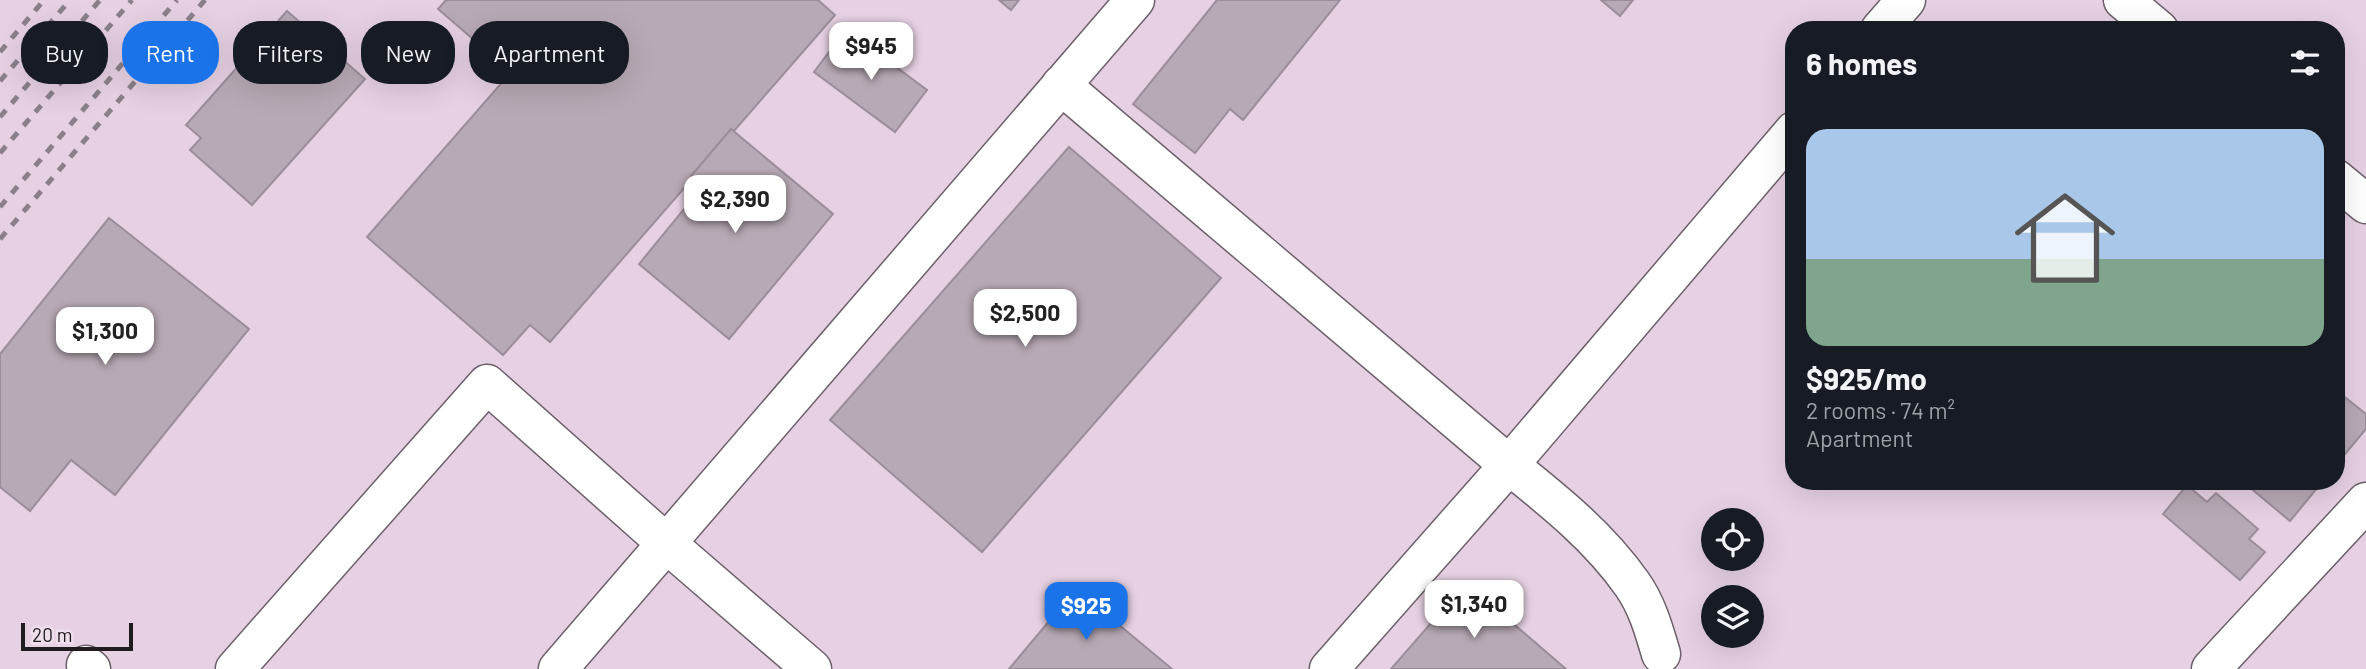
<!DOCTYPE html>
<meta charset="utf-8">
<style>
:root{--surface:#171b24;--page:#242831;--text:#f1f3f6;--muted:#9ea1a6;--line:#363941;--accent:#1a73e8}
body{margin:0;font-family:Barlow,sans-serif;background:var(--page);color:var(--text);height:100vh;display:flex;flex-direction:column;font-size:26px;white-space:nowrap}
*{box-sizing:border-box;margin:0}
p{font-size:23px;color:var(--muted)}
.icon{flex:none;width:38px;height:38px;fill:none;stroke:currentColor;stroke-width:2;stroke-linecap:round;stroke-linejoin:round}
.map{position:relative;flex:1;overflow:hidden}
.details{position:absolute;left:1785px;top:21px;width:560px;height:469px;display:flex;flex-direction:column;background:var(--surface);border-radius:28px;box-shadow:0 7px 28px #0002}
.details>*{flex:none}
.hud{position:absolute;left:21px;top:21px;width:665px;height:63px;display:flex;gap:14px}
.fabs{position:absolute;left:1701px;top:508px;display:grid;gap:14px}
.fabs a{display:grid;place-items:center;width:63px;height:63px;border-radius:50%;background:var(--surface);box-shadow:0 7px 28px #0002;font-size:35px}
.scale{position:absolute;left:21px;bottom:18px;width:112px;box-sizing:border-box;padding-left:7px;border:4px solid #201b1f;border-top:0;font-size:19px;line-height:24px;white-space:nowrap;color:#201b1f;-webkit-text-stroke:5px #efdfec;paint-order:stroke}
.price{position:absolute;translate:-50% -60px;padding:0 16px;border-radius:14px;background:#fff;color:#222;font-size:23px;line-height:46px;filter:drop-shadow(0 2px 4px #0008)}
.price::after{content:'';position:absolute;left:50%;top:42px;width:21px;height:16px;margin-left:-10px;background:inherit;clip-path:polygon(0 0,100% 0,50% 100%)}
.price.current{background:var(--accent);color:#fff}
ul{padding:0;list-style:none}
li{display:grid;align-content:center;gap:14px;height:371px;padding:0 21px}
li+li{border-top:2px solid var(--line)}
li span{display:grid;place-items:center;height:217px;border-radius:21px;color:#555}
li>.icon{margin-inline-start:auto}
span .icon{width:126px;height:126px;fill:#fffc;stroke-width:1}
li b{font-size:30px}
h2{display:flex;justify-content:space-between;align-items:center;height:84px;padding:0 21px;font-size:30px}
.chip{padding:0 24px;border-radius:28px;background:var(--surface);box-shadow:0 7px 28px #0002;font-size:24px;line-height:63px}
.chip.current{background:var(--accent);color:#fff}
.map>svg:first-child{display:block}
.built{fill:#e6d1e2;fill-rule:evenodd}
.building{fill:#b7a9b5;stroke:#9b8d99;stroke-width:2}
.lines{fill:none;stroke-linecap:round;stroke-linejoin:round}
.minor-casing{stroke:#6d606b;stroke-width:41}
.minor{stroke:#fff;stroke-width:38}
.rail{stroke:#8b8089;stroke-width:5;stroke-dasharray:9 9;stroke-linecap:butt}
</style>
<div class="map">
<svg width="2366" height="669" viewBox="0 0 2366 669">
<rect width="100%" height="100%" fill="#efdfec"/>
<path class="built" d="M0 0H2366V669H0ZM1794 30H2336V481H1794ZM1713 520H1752V558H1713ZM1713 597H1752V635H1713Z"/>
<g class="building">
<polygon points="446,0 818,0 835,15 550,342 530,325 503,355 367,237 511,72 438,9"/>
<polygon points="999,0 1019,0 1011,10"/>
<polygon points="1217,0 1340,0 1243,120 1230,109 1195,153 1133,104"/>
<polygon points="1601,0 1633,0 1620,16"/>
<polygon points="287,11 365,79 252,205 190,150 201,138 186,125"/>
<polygon points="849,32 927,90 895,132 814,72 829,52 832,55"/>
<polygon points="731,129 833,214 729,339 639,264 703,186 691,176"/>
<polygon points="1069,147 1221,278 982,552 830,420"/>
<polygon points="109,218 249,329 115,495 71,460 30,511 0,487 0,354"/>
<polygon points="2336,390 2366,414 2366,429 2336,465"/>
<polygon points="2242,481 2323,481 2290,521"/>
<polygon points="2187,485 2207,502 2216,493 2258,529 2249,539 2265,552 2240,580 2163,514"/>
<polygon points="1466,583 1566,669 1391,669"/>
<polygon points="1076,589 1172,669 1009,669"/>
</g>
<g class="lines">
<g class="minor-casing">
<g id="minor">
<polyline points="2123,0 2159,30"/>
<polyline points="1880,30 1906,0"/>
<polyline points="1061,85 1509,465 1794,131"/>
<polyline points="2336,179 2366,204"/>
<polyline points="86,665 91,669"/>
<polyline points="235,669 487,384 666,543 812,669"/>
<polyline points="558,669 1135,0"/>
<path d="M1329 669 1509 465C1554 501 1599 537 1632 584 1647 605 1654 630 1661 654"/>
<polyline points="2211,669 2366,502"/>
</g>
</g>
<use href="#minor" class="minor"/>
<g class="rail">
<polyline points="0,52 44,0"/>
<polyline points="0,81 70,0"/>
<polyline points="0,117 100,0"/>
<polyline points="0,153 132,0"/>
<polyline points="0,207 177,0"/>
<polyline points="0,239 205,0"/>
</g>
</g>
</svg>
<div class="fabs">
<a><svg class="icon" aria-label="locate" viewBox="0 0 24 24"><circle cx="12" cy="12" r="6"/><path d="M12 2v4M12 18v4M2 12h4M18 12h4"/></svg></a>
<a><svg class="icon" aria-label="layers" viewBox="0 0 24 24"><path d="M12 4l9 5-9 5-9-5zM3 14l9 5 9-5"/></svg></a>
</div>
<div class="scale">20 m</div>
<b class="price" style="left:871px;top:82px">$945</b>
<b class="price" style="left:735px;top:235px">$2,390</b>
<b class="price" style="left:1025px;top:349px">$2,500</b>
<b class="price" style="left:105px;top:367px">$1,300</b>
<b class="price" style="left:1474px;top:640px">$1,340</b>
<b class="price current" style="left:1086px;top:642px">$925</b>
<div class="hud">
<a class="chip">Buy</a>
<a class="chip current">Rent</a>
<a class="chip">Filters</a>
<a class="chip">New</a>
<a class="chip">Apartment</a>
</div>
<section class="details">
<h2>6 homes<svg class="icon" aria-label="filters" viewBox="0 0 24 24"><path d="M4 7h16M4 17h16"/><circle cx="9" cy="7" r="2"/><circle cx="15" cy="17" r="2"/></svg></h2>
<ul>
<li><span style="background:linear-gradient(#a9c7e8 60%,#7fa58c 0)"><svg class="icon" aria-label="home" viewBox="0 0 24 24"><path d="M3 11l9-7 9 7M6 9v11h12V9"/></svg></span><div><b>$925/mo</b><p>2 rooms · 74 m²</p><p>Apartment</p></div></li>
</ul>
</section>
</div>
